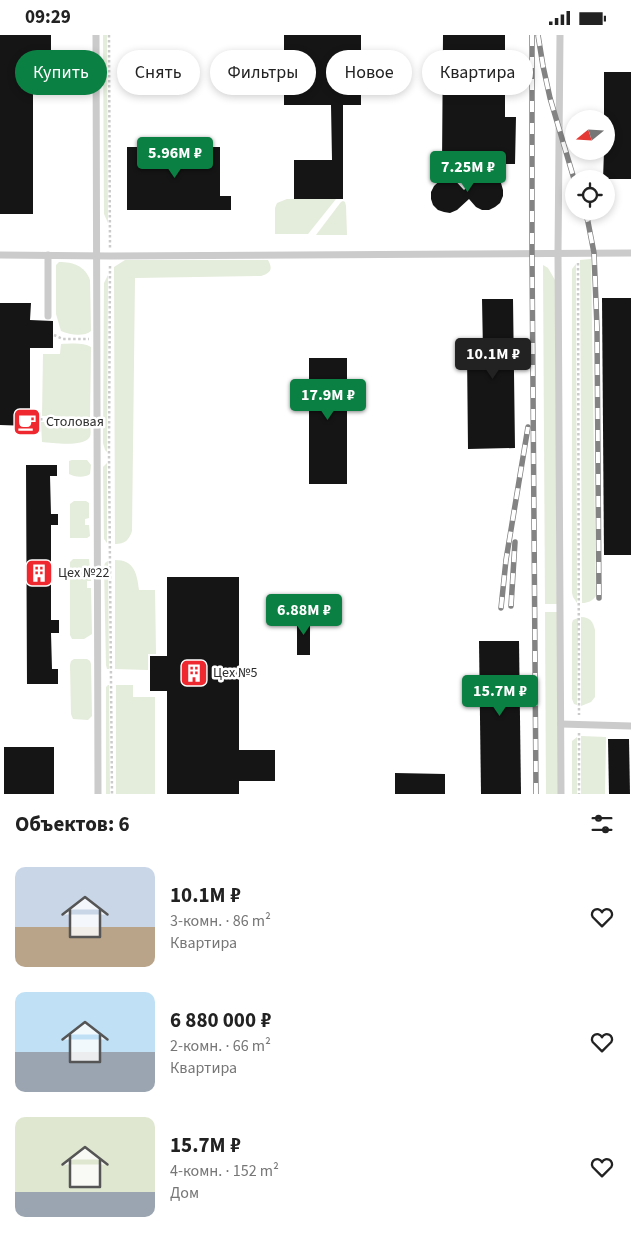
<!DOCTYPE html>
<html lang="ru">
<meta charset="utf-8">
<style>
:root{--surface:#fff;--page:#f2f2f2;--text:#222;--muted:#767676;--accent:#0b8043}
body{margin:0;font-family:"Source Sans 3",sans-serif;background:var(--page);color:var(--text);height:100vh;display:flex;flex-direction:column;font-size:19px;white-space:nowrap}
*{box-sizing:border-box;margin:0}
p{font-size:16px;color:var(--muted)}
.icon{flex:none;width:28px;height:28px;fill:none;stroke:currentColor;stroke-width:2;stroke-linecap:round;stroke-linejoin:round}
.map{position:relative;height:759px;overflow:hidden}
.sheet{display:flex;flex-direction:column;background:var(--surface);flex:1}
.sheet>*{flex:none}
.hud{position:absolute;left:15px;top:15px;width:601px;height:45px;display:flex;gap:10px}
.needle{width:32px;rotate:252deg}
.buttons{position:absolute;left:565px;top:75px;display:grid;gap:10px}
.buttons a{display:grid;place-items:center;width:50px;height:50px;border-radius:50%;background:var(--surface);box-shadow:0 2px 8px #0003;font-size:25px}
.price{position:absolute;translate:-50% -42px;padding:0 11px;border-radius:5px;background:var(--accent);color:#fff;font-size:16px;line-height:32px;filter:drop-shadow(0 1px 2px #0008)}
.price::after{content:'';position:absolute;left:50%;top:30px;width:15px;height:11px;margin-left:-8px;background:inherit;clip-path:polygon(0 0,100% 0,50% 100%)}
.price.current{background:#222;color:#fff}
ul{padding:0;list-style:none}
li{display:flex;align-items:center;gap:15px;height:125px;padding:0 15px}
li span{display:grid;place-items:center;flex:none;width:140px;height:100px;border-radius:10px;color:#555}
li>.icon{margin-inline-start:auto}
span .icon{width:60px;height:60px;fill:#fffc;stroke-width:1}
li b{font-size:21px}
h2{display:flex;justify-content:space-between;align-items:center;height:60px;padding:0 15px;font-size:21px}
.tag{padding:0 18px;border-radius:22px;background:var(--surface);box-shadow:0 2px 8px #0003;font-size:18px;line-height:45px}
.tag.current{background:var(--accent);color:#fff}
.status{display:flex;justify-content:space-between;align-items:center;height:35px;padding:0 25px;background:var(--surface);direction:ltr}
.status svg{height:14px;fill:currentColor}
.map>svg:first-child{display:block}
.green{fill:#e4ecdb}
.building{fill:#151515}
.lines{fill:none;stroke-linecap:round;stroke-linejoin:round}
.path{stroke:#cbcbcb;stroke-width:2.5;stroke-dasharray:2.5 2.5;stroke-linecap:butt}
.lane{stroke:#cbcbcb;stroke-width:7}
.rail-casing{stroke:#838383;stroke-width:5.5}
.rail{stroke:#fff;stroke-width:4;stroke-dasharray:11;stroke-linecap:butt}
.labels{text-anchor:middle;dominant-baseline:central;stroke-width:5;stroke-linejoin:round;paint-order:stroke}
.poi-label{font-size:14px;fill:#2e2e2e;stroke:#fff;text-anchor:start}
</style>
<div class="status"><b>09:29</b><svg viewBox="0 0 49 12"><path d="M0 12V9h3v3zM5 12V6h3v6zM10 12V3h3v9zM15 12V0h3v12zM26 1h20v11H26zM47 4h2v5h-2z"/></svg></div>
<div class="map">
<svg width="631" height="759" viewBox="0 0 631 759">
<rect width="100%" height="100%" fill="#fff"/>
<g class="green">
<polygon points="103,0 107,0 108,188 104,179"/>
<polygon points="287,164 336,164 308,199 275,199 275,173 277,168"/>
<polygon points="343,166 345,167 346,171 347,200 316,200 341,167"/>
<path d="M591 224 596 561C592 566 588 568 582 568L580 225Z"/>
<path d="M125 225H268C273 234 271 238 261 241L135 243 132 496C129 505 125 509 115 509L114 232Z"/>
<path d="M59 227C73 227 85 231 90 245L91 296C84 302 70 300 61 296L56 279V230Z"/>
<polygon points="576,229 577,568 573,562 572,558 572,234"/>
<polygon points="543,230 548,233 555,245 557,569 545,569"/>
<polygon points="108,240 107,417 105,415 103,408 104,248"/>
<path d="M61 309C70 309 83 307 91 312L90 382 42 381 43 319H60Z"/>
<path d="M41 387 90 388C90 392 92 400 89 403 82 412 53 408 42 407Z"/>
<path d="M72 425H87L91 430 90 439C85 443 74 442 69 439V426Z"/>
<polygon points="107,428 107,508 104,504 103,432"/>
<polygon points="74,466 86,466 89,468 89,483 85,484 85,490 89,490 90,501 87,503 70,503 70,469"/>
<polygon points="73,524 89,524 91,546 87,546 87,553 91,553 92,599 84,604 72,604 70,600 70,527"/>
<path d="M115 525C134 525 137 538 139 555H155L156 619H148V635L115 634Z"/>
<polygon points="108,526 109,634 107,634 106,630 104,532 105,528"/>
<polygon points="545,577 557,577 558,759 546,759"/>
<path d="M581 582C590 582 593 587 595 595V662L591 667 581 671Z"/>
<polygon points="578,583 577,670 574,669 572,664 572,588 573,585"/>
<polygon points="74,624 87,624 90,626 91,629 92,681 88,685 73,684 71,679 70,630 71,626"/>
<polygon points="108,650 109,650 110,759 106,759 106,652"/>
<polygon points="116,650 133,650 133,662 155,662 155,759 116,759"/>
<polygon points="581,701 606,702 605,759 581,759"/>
<polygon points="577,702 577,759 572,759 572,706"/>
</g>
<g class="building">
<polygon points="0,0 51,0 51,31 33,31 33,179 0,179"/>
<polygon points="284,0 361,0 361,70 343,70 343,164 294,164 294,125 332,125 331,70 284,70"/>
<polygon points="443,0 505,0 505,82 516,82 515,129 442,129"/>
<polygon points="604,37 631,37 631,144 603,144 604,116 606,116 606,84 604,84"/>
<polygon points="127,112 220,112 220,161 231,161 231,175 127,175"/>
<polygon points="487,133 501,148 503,155 503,161 500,168 495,172 489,175 482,175 476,172 469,164 457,175 450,178 444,177 438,175 433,170 431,164 431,157 434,151 448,138 464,155"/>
<polygon points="602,263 631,263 631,520 604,520"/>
<polygon points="482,264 513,264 515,413 468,414 467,317 483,317"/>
<polygon points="0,268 31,268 30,285 53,286 53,313 30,313 30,391 0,390"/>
<rect x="309" y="323" width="38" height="126"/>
<polygon points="26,430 57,430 57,441 50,441 51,479 58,479 58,490 51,490 51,585 59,585 59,598 51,598 52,634 58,634 58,649 27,649"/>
<polygon points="167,542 239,542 239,715 275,715 275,746 239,746 239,759 167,759 167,656 150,656 150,621 167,621"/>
<rect x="297" y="582" width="13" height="38"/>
<polygon points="479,606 519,606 521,759 481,759"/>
<polygon points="608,704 629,704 630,759 609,759"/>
<rect x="4" y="712" width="50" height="47"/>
<polygon points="395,738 445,739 445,759 395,759"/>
</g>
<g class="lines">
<g class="path">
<polyline points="109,0 110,213"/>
<polyline points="578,228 579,680"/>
<polyline points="110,231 109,417 112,759"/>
<polyline points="54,300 63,304 89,304"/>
<polyline points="30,384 88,385"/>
<polyline points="579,698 579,759"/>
</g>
<g class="lane">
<polyline points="96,0 98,759"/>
<polyline points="560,0 558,218 561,759"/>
<polyline points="0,220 110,221 631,218"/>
<polyline points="48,281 48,220"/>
<polyline points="561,689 631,691"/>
</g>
<g class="rail-casing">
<g id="rail">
<polyline points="532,0 532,218 536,759"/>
<polyline points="538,0 543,31 550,63 574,144"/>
<polyline points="585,176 588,187 594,218 597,292 599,563"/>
<polyline points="511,571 515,507"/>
<polyline points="501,573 506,525 528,392"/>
</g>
</g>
<use href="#rail" class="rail"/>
</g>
<defs>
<g id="cafe-square" transform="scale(1.4375)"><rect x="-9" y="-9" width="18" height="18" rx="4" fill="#ee282e" stroke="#fff"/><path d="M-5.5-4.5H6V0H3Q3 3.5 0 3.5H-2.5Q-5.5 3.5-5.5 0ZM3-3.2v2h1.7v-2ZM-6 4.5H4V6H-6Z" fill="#fff"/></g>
<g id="building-square" transform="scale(1.4375)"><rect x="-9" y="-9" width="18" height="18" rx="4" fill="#ee282e" stroke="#fff"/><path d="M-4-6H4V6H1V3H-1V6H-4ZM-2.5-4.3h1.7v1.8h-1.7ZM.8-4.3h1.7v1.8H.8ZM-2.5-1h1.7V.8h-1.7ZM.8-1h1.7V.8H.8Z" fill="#fff"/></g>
</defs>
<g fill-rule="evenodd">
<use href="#cafe-square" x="27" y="387"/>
<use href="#building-square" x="39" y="538"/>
<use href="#building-square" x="194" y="638"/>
</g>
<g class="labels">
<g class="poi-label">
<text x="46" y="387">Столовая</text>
<text x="58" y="538">Цех №22</text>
<text x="213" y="638">Цех №5</text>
</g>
</g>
</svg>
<div class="buttons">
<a><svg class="needle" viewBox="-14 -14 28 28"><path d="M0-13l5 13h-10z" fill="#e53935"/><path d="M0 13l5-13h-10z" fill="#767676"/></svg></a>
<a><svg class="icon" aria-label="locate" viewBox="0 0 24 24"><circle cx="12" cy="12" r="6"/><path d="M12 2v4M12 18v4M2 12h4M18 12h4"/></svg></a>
</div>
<b class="price" style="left:175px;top:144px">5.96M ₽</b>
<b class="price" style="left:468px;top:158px">7.25M ₽</b>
<b class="price current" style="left:493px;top:345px">10.1M ₽</b>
<b class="price" style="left:328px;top:386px">17.9M ₽</b>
<b class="price" style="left:304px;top:601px">6.88M ₽</b>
<b class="price" style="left:500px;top:682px">15.7M ₽</b>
<div class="hud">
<a class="tag current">Купить</a>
<a class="tag">Снять</a>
<a class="tag">Фильтры</a>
<a class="tag">Новое</a>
<a class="tag">Квартира</a>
</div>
</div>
<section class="sheet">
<h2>Объектов: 6<svg class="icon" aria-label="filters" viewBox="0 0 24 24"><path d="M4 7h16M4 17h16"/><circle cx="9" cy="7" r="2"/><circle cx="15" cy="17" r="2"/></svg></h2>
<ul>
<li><span style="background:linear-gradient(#c9d6e8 60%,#b9a48a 0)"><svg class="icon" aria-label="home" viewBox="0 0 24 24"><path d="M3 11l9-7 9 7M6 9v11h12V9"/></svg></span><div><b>10.1M ₽</b><p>3-комн. · 86 m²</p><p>Квартира</p></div><svg class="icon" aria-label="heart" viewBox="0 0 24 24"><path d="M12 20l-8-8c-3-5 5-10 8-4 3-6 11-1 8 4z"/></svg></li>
<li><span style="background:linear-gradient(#bfe0f5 60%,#9aa5b1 0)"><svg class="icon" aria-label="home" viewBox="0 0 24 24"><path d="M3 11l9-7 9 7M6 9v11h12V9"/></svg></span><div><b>6 880 000 ₽</b><p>2-комн. · 66 m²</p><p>Квартира</p></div><svg class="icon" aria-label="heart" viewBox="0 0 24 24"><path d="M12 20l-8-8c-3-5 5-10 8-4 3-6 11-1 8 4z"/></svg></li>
<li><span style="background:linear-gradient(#dfe7d0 75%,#9aa5b1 0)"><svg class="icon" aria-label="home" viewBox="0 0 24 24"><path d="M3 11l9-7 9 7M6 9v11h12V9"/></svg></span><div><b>15.7M ₽</b><p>4-комн. · 152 m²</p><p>Дом</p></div><svg class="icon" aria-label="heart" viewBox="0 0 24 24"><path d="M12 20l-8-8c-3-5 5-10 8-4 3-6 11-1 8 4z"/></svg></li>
</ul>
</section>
